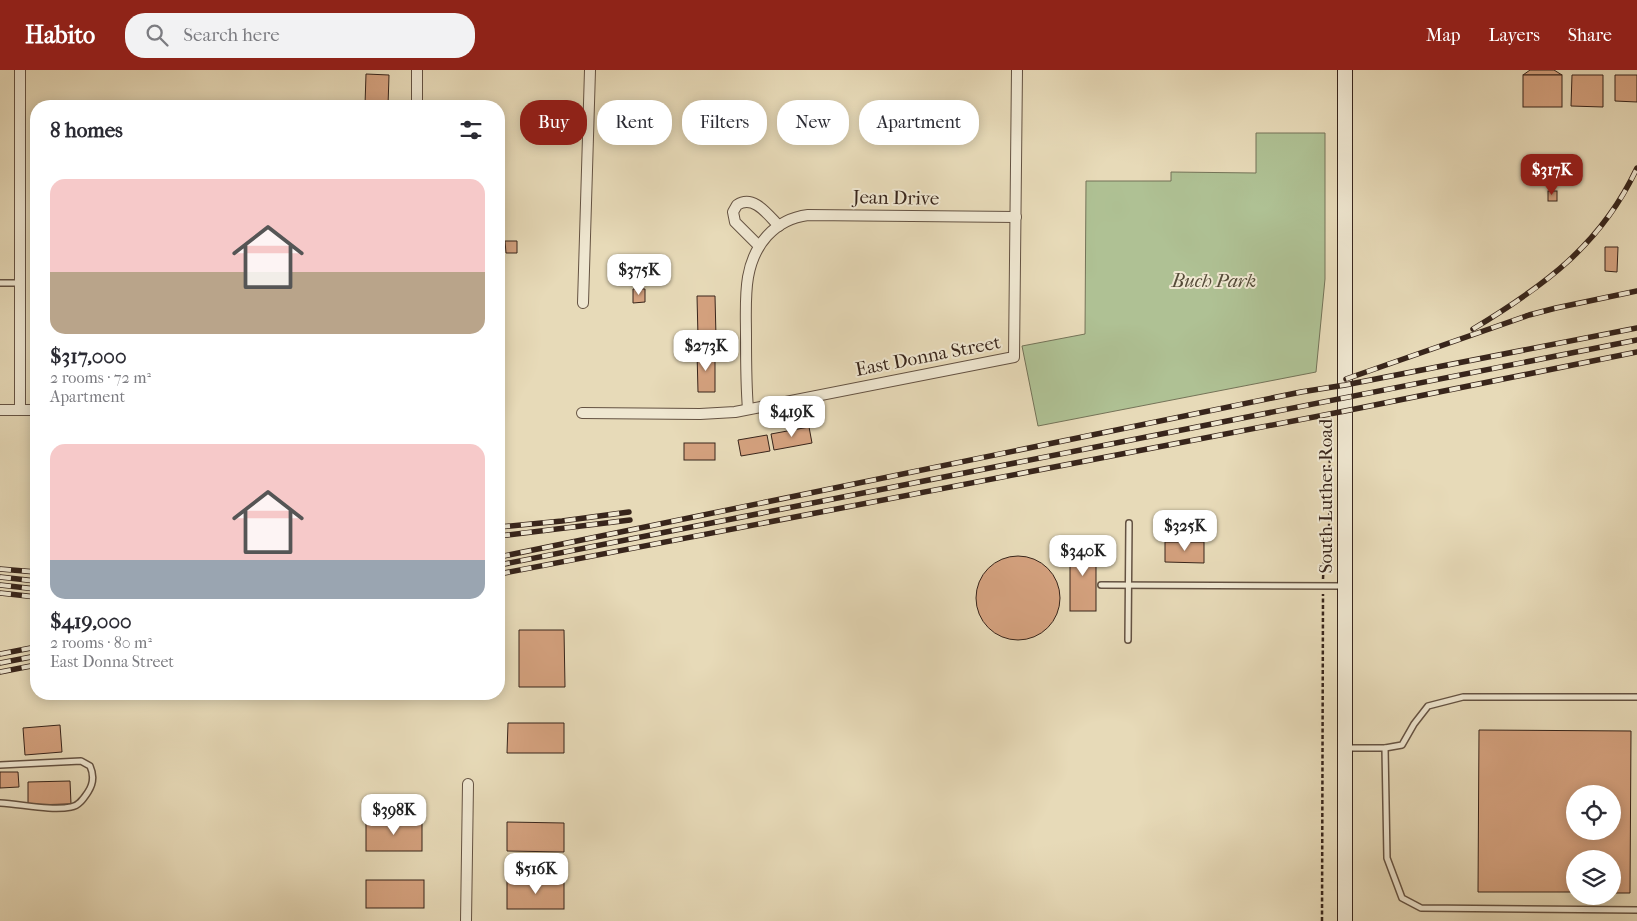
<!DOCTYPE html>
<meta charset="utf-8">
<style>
:root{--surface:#fff;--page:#f2f2f3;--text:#2b2b33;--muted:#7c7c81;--accent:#8f2418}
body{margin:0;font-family:"IM FELL French Canon",serif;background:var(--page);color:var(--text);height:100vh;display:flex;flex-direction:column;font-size:19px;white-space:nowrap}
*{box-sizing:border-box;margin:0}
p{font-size:16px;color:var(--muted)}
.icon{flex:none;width:28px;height:28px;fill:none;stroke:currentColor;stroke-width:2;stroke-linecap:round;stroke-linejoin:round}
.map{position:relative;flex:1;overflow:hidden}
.drawer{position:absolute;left:30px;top:30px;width:475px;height:600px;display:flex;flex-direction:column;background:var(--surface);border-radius:20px;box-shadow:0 2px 12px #0003}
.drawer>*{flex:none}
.guide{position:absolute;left:520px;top:30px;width:475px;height:45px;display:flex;gap:10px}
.controls{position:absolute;left:1566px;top:715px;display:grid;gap:10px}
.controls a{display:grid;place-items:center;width:55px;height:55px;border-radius:50%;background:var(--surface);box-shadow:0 2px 12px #0003;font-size:25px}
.price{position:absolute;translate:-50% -42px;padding:0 11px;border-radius:10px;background:#fff;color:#222;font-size:16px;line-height:32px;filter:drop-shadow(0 1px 2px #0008)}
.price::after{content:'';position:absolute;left:50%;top:30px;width:15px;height:11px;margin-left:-8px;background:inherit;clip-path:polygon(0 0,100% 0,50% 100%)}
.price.selected{background:var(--accent);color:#fff}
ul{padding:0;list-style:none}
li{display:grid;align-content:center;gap:10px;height:265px;padding:0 20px}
li span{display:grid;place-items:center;height:155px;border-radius:15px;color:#555}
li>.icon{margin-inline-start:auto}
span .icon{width:90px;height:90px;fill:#fffc;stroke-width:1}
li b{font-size:21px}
h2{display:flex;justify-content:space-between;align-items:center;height:60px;padding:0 20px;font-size:21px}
.pill{padding:0 18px;border-radius:20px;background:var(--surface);box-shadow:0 2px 12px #0003;font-size:18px;line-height:45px}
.pill.selected{background:var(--accent);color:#fff}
header{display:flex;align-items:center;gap:30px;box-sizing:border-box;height:70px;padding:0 25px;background:var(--accent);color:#fff}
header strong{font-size:24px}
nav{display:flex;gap:28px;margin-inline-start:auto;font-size:18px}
.search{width:350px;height:45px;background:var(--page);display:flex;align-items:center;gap:12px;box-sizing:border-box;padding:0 18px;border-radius:20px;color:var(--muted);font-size:19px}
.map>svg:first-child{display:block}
.green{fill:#afc194;stroke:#747358}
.building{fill:#d4a17e;stroke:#38251b;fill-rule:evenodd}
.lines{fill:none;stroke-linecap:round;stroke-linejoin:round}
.lane-casing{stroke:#645242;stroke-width:8}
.street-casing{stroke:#645242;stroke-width:12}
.secondary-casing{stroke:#38251b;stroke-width:16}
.path{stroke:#38251b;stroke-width:2.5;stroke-dasharray:4 2.5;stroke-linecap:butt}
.lane{stroke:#efe7d1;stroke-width:5}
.street{stroke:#efe7d1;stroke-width:10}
.secondary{stroke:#efe7d1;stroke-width:14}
.rail-casing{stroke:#38251b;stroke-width:5.5}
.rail{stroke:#efe7d1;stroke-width:4;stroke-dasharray:11;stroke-linecap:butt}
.labels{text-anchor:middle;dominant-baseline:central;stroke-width:4;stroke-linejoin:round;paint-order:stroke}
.street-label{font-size:19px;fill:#38251b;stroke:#efe7d1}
.park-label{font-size:19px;font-style:italic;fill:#564c39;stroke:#efe7d1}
</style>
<header>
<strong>Habito</strong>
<div class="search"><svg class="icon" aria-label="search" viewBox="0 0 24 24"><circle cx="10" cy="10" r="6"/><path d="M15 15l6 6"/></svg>Search here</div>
<nav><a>Map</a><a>Layers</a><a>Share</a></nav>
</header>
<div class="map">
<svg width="1637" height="851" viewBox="0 0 1637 851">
<rect width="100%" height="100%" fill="#e7dab8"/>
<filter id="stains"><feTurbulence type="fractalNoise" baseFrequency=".004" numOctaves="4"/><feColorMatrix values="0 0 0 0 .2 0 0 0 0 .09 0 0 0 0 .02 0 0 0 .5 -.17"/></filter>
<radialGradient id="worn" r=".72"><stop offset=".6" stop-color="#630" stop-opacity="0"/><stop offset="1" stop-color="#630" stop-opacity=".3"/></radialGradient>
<polygon class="green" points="1256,63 1325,63 1325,209 1316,302 1038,356 1022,276 1085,264 1086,111 1171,111 1171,102 1256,103"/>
<g class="building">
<polygon points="1530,0 1554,0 1562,5 1523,5"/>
<polygon points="366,4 389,5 388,36 365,35"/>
<rect x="1523" y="5" width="39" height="32"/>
<polygon points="1572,5 1603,5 1603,37 1571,36"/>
<polygon points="1615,5 1637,5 1637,32 1615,31"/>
<rect x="1548" y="121" width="9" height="10"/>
<polygon points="505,171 517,171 517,183 506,183"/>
<polygon points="1605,177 1618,177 1617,202 1605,201"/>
<polygon points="633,219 645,219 645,232 633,233"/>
<polygon points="697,226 715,226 716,267 698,267"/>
<polygon points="697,282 715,282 715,322 698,322"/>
<polygon points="809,357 812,373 774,380 771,364"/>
<polygon points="767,365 770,381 741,386 738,370"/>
<rect x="684" y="373" width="31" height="17"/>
<polygon points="1165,472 1204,472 1204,493 1165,492"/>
<rect x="1070" y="473" width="26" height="68"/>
<circle cx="1018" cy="528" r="42"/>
<polygon points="519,560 564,560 565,617 519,617"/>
<polygon points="508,653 564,653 564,683 507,683"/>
<polygon points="60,655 62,682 25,685 23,658"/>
<path d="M1479 660 1631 661 1630 823H1612V789H1575V822H1478ZM1575 724H1612V761H1575Z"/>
<polygon points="0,702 18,702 19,717 0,718"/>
<polygon points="70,711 71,734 28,735 28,712"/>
<rect x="366" y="752" width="56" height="29"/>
<polygon points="507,752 564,753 564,782 507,781"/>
<rect x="366" y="810" width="58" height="28"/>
<rect x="507" y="811" width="57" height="28"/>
</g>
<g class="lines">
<g class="lane-casing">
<g id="lane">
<polyline points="0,213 20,213"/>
<polyline points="1101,515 1345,516"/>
<polyline points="1128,570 1129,453"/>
<polyline points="1347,678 1385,678 1402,675 1414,654 1428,636 1463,627 1637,627"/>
<polyline points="1385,678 1387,788 1402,828 1421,838 1637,840"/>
<path d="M0 695 81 691 90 696C94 705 94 713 88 722 84 728 79 736 71 737 51 741 21 734 0 733"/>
</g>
</g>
<g class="street-casing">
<g id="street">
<polyline points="417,36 417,0"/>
<path d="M759 176 735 152 733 142 737 135C754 124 768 145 779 156"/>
<polyline points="583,233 590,0"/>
<path d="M748 339C746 315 746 290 746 266 746 230 742 194 767 166 778 154 792 147 808 145L1016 147"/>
<polyline points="0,340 36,340"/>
<polyline points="20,340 20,0"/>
<polyline points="582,343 700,344 735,342 1014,287 1017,0"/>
<polyline points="466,851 468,714"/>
</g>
</g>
<g class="secondary-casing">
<polyline id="secondary" points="1345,851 1345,0"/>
</g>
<g class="path">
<polyline points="1323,509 1324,488 1328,475 1329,467 1330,361"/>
<polyline points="1322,851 1323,524"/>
</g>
<use href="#lane" class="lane"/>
<use href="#street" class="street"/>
<use href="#secondary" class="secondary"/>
<g class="rail-casing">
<g id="rail">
<path d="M1473 259C1544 216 1601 175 1637 98"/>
<polyline points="1346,309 1529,245 1556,238 1637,221"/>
<polyline points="499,457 562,451 629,442"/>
<polyline points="499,466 630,450"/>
<polyline points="499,487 1301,322 1345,315 1637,258"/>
<polyline points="499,495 1637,270"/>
<polyline points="0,499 36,502"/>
<polyline points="499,504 1345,341 1637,282"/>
<polyline points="0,507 36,511"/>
<polyline points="0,515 36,519"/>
<polyline points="0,523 36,527"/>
<polyline points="0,584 36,577"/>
<polyline points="0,593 36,586"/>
<polyline points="0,602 36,595"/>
</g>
</g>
<use href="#rail" class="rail"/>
</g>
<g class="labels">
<g class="street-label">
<text transform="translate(896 128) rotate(1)">Jean Drive</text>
<text transform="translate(928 286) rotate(-11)">East Donna Street</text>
<text transform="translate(1326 426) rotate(-90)">South Luther Road</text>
</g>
<g class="park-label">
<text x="1214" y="211">Buch Park</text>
</g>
</g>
<rect width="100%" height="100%" filter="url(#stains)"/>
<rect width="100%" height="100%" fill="url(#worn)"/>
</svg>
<div class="controls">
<a><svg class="icon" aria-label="locate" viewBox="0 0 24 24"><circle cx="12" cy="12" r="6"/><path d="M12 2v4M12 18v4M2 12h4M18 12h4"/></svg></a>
<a><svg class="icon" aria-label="layers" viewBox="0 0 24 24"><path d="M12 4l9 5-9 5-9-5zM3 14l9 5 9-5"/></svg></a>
</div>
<b class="price selected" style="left:1552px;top:126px">$317K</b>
<b class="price" style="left:639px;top:226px">$375K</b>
<b class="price" style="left:706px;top:302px">$273K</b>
<b class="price" style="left:792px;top:368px">$419K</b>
<b class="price" style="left:1185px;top:482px">$325K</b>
<b class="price" style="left:1083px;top:507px">$340K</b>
<b class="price" style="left:394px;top:766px">$398K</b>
<b class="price" style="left:536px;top:825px">$516K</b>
<div class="guide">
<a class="pill selected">Buy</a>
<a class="pill">Rent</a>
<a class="pill">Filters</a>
<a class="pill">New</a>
<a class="pill">Apartment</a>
</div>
<section class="drawer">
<h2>8 homes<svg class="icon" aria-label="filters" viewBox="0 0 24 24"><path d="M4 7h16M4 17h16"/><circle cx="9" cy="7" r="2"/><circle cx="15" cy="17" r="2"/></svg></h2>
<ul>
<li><span style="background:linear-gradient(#f6c9c9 60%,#b9a48a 0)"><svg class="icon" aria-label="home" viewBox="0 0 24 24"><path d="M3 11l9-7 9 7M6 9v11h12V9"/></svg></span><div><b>$317,000</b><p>2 rooms · 72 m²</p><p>Apartment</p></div></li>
<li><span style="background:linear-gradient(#f6c9c9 75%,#9aa5b1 0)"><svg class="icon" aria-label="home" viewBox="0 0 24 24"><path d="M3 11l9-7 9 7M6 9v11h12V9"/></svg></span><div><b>$419,000</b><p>2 rooms · 80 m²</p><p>East Donna Street</p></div></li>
</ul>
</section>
</div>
